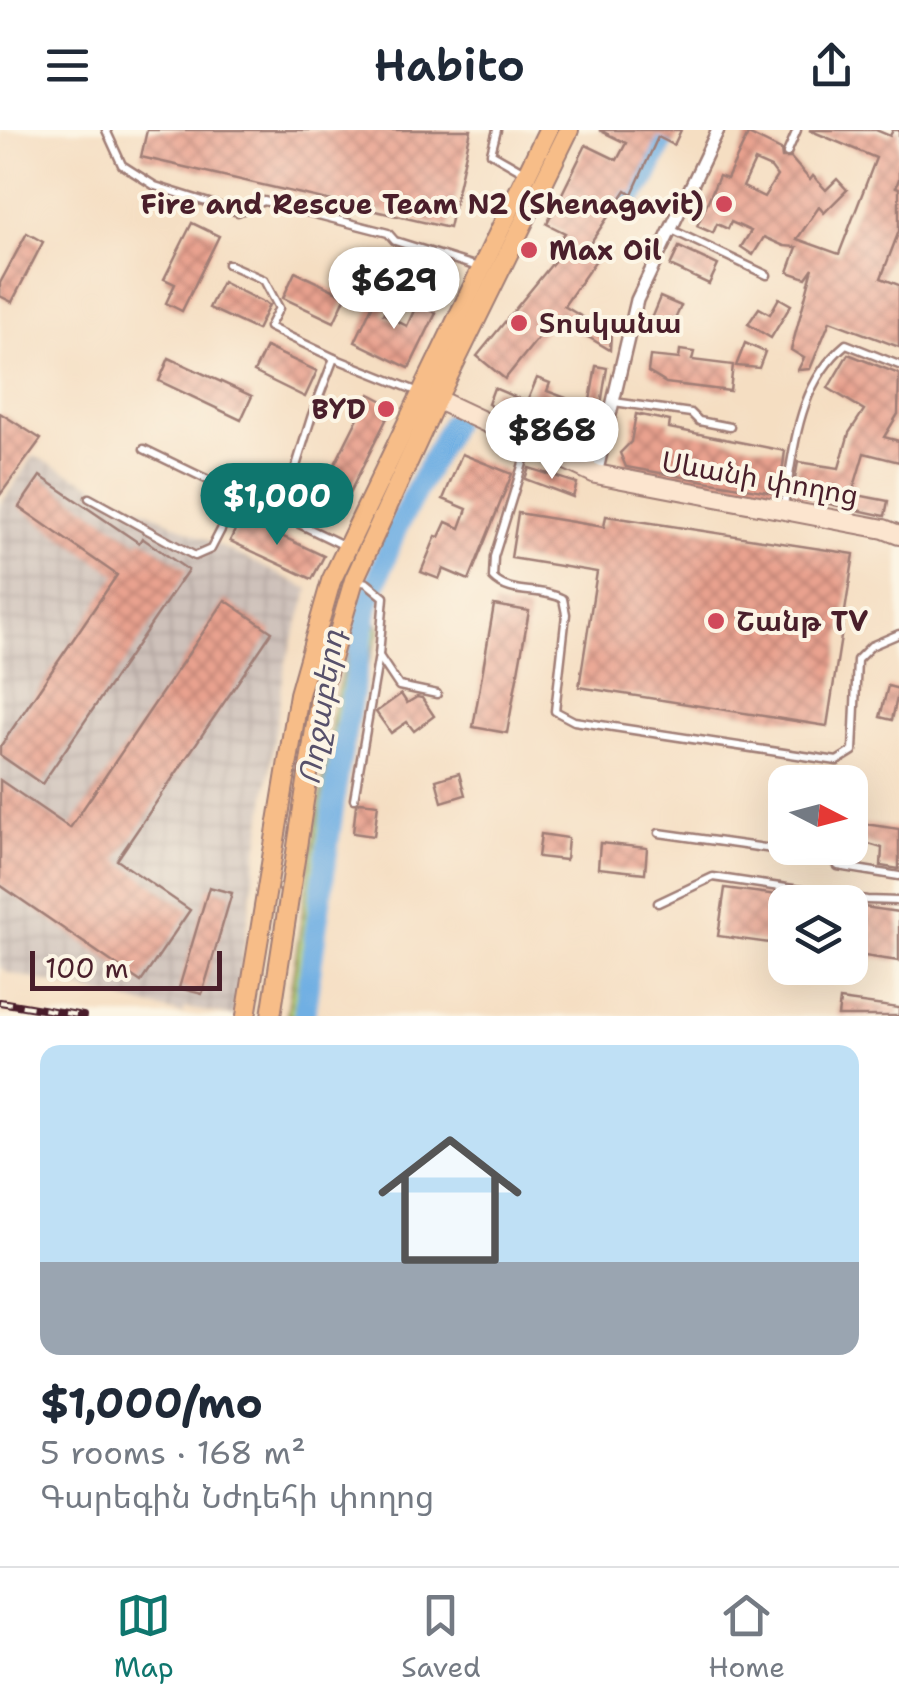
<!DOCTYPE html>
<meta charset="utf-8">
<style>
:root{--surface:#fff;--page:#f2f2f3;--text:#1f2937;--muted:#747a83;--line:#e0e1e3;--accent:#0f766e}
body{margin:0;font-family:"Shantell Sans","Noto Sans Armenian",sans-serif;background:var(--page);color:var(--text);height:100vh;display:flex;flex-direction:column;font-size:38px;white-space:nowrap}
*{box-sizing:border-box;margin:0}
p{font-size:32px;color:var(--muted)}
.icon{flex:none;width:55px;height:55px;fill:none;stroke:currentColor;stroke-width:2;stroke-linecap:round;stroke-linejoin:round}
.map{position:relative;height:886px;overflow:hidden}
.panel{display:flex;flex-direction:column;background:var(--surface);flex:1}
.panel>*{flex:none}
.needle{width:65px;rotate:96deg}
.fabs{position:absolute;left:768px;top:635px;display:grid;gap:20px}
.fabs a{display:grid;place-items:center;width:100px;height:100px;border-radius:20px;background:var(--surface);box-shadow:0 10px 40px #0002;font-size:50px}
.scale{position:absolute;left:30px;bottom:25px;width:192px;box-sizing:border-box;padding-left:10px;border:5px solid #4a1f2b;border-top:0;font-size:28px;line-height:35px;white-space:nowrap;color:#4a1f2b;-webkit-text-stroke:8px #fcf5e5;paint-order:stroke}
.price{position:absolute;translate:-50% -85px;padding:0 22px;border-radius:35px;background:#fff;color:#222;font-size:32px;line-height:65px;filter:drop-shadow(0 2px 5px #0008)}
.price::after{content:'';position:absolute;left:50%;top:60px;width:30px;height:22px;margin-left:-15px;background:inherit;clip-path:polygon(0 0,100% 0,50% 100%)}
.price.current{background:var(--accent);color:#fff}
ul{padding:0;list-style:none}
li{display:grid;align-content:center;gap:20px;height:530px;padding:0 40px}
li+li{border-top:2px solid var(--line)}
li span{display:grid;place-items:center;height:310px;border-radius:20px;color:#555}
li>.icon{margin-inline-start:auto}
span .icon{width:180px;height:180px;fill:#fffc;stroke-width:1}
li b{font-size:42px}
header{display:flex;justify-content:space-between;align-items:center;height:130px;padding:0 40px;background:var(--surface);font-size:45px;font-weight:600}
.tabs{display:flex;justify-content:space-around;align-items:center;height:140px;border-top:2px solid var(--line);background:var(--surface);font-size:28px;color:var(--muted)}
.tabs a{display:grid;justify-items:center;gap:5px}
.tabs .current{color:var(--accent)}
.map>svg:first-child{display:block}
.industrial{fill:url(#industrial-grid)}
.green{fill:url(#green-dots);stroke:#807850;stroke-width:2.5}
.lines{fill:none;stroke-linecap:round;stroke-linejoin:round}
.river{stroke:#6fafe3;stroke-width:22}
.building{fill:url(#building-cross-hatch);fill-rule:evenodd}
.lane-casing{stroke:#a07e76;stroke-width:11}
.street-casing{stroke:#a07e76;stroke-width:16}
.secondary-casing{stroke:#a07e76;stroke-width:22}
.primary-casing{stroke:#a07e76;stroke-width:22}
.lane{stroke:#fff;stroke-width:6}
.street{stroke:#fff;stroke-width:11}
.secondary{stroke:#fce5cf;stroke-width:18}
.primary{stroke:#f7bd88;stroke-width:18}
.rail-casing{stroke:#4a1f2b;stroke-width:8}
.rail{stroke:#fcf5e5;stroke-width:4;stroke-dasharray:11;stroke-linecap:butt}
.poi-dot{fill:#d1495b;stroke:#fcf5e5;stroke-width:4}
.labels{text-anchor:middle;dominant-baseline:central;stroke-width:8;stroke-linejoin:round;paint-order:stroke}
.poi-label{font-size:28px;font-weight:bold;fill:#4a1f2b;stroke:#fcf5e5;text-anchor:start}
.street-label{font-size:28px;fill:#4a1f2b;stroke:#fcf5e5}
.water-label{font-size:30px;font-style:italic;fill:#57516b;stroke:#fcf5e5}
</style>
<header><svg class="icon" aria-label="menu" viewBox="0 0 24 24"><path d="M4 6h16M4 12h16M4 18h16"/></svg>Habito<svg class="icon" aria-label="share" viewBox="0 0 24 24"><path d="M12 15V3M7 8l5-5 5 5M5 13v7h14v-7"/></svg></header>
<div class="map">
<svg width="899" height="886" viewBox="0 0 899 886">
<defs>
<pattern id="industrial-grid" width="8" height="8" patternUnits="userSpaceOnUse" patternTransform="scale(2.5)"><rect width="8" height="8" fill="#cec1ba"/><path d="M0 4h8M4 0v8" fill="none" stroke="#b2a5a0"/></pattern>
<pattern id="green-dots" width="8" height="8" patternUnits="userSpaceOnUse" patternTransform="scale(2.5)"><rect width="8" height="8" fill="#b6d076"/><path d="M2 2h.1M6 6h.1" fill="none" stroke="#9eb266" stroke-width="1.8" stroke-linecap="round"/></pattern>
<pattern id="building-cross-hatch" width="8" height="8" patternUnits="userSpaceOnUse" patternTransform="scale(2.5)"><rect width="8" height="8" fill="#e9a28f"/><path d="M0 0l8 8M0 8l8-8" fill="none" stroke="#bf8375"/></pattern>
</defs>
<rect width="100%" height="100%" fill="#fcf5e5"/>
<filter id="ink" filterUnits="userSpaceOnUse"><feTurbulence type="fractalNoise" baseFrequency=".01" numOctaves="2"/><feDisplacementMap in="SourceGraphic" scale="20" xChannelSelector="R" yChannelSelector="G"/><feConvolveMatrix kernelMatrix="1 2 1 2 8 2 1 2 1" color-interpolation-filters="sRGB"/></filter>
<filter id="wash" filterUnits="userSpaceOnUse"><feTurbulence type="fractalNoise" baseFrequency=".0048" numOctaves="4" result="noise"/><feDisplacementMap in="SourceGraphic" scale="40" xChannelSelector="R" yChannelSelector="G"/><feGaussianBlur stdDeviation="2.25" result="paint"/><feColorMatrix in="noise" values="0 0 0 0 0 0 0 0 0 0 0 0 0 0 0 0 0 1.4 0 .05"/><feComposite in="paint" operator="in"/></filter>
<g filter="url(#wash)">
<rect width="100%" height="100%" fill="#f5dec2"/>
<polygon class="industrial" points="34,326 309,459 285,535 234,886 185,878 183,884 9,843 0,837 0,375"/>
<polygon class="green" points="362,481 377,494 379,502 360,556 348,638 341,661 309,867 302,886 287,886 335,573 345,531"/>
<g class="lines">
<g class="river">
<polyline points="629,69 645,49 662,12"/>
<polyline points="304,886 338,642 368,475 395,401 451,294"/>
</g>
</g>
<g id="blocks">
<g class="building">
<polygon points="147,0 471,0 449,98 141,27"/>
<polygon points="599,0 681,0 674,15 658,7 632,64 626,60 585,121 596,130 564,176 611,204 610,220 555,187 505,249 477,226 565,118 558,112 565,103 547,94 586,15 617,30 626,13"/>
<path d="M809 0H876L890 6 893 0H899V49L896 57 899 58V101L881 148 899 155V217L830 191 810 239 798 240 804 228 791 220 813 138 806 148 788 142 797 117 784 116 764 107 753 125 741 117 751 101 731 92 728 99 717 94 713 103 697 96 719 46 727 49 748 4 781 20 782 28H791L810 50 813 46 826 60 837 49 847 60 824 83 819 77 797 109 839 124 876 28ZM755 31 771 38 777 46 764 67 743 57Z"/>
<polygon points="192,93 219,106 182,181 166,173 175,154 164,149"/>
<polygon points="27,103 43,112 12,172 0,166 0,153"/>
<polygon points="679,117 718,135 709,154 670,136"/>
<polygon points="295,142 346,166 334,192 283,168"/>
<polygon points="222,152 269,175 257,200 209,178"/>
<polygon points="379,161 391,167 383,184 407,196 417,174 436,183 409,238 355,212"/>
<polygon points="660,167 681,176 668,205 648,196"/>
<polygon points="779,168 791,175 771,208 748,194 759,178 770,184"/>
<polygon points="745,213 765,222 759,238 736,236"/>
<polygon points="266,217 317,241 305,267 254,242"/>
<polygon points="680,220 694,222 692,230 733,235 730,261 666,253 648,242 650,226 679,229"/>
<polygon points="848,224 899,244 898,284 884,307 899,311 899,332 864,323 852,364 888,371 885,386 792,366 798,332 839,338 849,303 864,280 828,258"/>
<polygon points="169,228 252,266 241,290 159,251"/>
<polygon points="596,236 607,238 596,305 594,311 583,315 561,311 549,298 546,305 518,293 488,274 494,258 527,272 537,248 550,253 547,261 566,268 555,299 584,305"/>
<polygon points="370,264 393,276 344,374 321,362"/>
<polygon points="0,283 41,309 0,365"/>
<polygon points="636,284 670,291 669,298 785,321 779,364 626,337 620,323 631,312"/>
<polygon points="462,324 512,344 469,450 443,439 439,449 421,442 436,406 439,407 446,392 460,398 467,379 443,369"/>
<polygon points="529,338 577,353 573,367 525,349"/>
<polygon points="40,346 139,413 142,408 188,440 42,654 0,625 0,617 117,445 19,377"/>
<polygon points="518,383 604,397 606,386 854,424 827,596 579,557 597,442 511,428"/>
<polygon points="241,387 324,426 312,449 230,411"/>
<polygon points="225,470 272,502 117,730 190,780 141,852 0,755 0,650 70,698"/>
<polygon points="494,475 529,481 507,603 473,597"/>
<polygon points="888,556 899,559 892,590 880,587"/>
<polygon points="401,564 407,573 417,567 422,568 434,586 414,601 407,592 391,603 376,582"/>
<polygon points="459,643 465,665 442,672 436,650"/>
<polygon points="360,672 378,674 374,706 353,703 356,675"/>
<polygon points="865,694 899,699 899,739 881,736 882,718 862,712"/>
<polygon points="541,704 568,708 566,730 538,727"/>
<polygon points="600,713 647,718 645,743 598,738"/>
<polygon points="209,757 232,763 202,864 179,858"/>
<polygon points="725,758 785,766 785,815 718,806"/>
<polygon points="850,775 899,782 899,831 850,824"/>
<polygon points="840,870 899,878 899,886 838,886"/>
</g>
</g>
</g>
<g filter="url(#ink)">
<use href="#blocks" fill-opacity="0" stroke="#a07e76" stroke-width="2.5"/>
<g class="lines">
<g class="lane-casing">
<g id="lane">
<polyline points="106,0 122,35 155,56 238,82 264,71 388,103 395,111 478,137"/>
<polyline points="497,0 491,23 526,43"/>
<polyline points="787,23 797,0"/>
<polyline points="672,100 767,145"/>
<polyline points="228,134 264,150 279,178 269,197 334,228 419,262"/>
<polyline points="614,272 691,283 699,291 730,297"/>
<path d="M528 317 494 427 493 448C510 466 541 457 563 469L566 484 555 581 574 591 837 631 853 621 857 530 871 516 899 504"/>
<polyline points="144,319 345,416"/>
<polyline points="293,346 312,285 334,228"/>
<polyline points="89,368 195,426 211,419 239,365"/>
<path d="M784 375C795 317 797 255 846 214L899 235"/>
<polyline points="379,526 399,556 437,564"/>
<polyline points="354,669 379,525 384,467 367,453 354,450"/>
<polyline points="659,703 829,727 838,736 899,746"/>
<polyline points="658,773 713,747 867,770 899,771"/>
</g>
</g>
<g class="street-casing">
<polyline id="street" points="596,344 637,170 718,0"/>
</g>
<g class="secondary-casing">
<polyline id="secondary" points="425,264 596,344 884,399 899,405"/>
</g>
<g class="primary-casing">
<g id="primary">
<polyline points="246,886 299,564 331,451 548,0"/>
<polyline points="271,886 320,567 354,450 437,269 569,0"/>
</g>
</g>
<use href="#lane" class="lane"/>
<use href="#street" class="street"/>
<use href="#secondary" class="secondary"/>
<use href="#primary" class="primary"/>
<g class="rail-casing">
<polyline id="rail" points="0,872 83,886"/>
</g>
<use href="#rail" class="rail"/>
</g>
</g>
<g class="poi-dot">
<circle cx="724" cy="74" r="10"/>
<circle cx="529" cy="120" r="10"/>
<circle cx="519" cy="193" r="10"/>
<circle cx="386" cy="279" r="10"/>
<circle cx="716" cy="491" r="10"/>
</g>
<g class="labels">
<g class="poi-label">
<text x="704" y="74" text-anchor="end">Fire and Rescue Team N2 (Shenagavit)</text>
<text x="549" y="120">Max Oil</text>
<text x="539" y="193">Տոսկանա</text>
<text x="366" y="279" text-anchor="end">BYD</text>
<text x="736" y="491">Շանթ TV</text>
</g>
<g class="street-label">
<text transform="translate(760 348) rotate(10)">Սևանի փողոց</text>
</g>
<g class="water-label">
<text transform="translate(321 577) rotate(-81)">Ողջաբերդ</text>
</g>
</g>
</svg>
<div class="fabs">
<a><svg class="needle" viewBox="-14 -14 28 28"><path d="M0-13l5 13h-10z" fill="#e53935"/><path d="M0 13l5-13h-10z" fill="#747a83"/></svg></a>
<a><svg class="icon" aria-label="layers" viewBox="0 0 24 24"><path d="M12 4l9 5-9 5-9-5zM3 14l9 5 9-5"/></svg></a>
</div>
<div class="scale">100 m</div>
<b class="price" style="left:394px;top:202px">$629</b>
<b class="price" style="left:552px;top:352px">$868</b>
<b class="price current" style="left:277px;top:418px">$1,000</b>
</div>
<section class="panel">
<ul>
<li><span style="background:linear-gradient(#bfe0f5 70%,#9aa5b1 0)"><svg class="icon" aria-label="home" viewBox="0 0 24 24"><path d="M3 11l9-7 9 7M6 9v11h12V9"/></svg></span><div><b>$1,000/mo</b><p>5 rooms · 168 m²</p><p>Գարեգին Նժդեհի փողոց</p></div></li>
</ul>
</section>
<nav class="tabs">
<a class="current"><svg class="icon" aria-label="map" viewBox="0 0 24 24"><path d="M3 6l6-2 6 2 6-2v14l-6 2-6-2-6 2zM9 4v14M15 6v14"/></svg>Map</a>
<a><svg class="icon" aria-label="saved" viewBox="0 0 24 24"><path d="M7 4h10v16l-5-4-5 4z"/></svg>Saved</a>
<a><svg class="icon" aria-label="home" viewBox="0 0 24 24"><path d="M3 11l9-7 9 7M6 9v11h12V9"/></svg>Home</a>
</nav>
